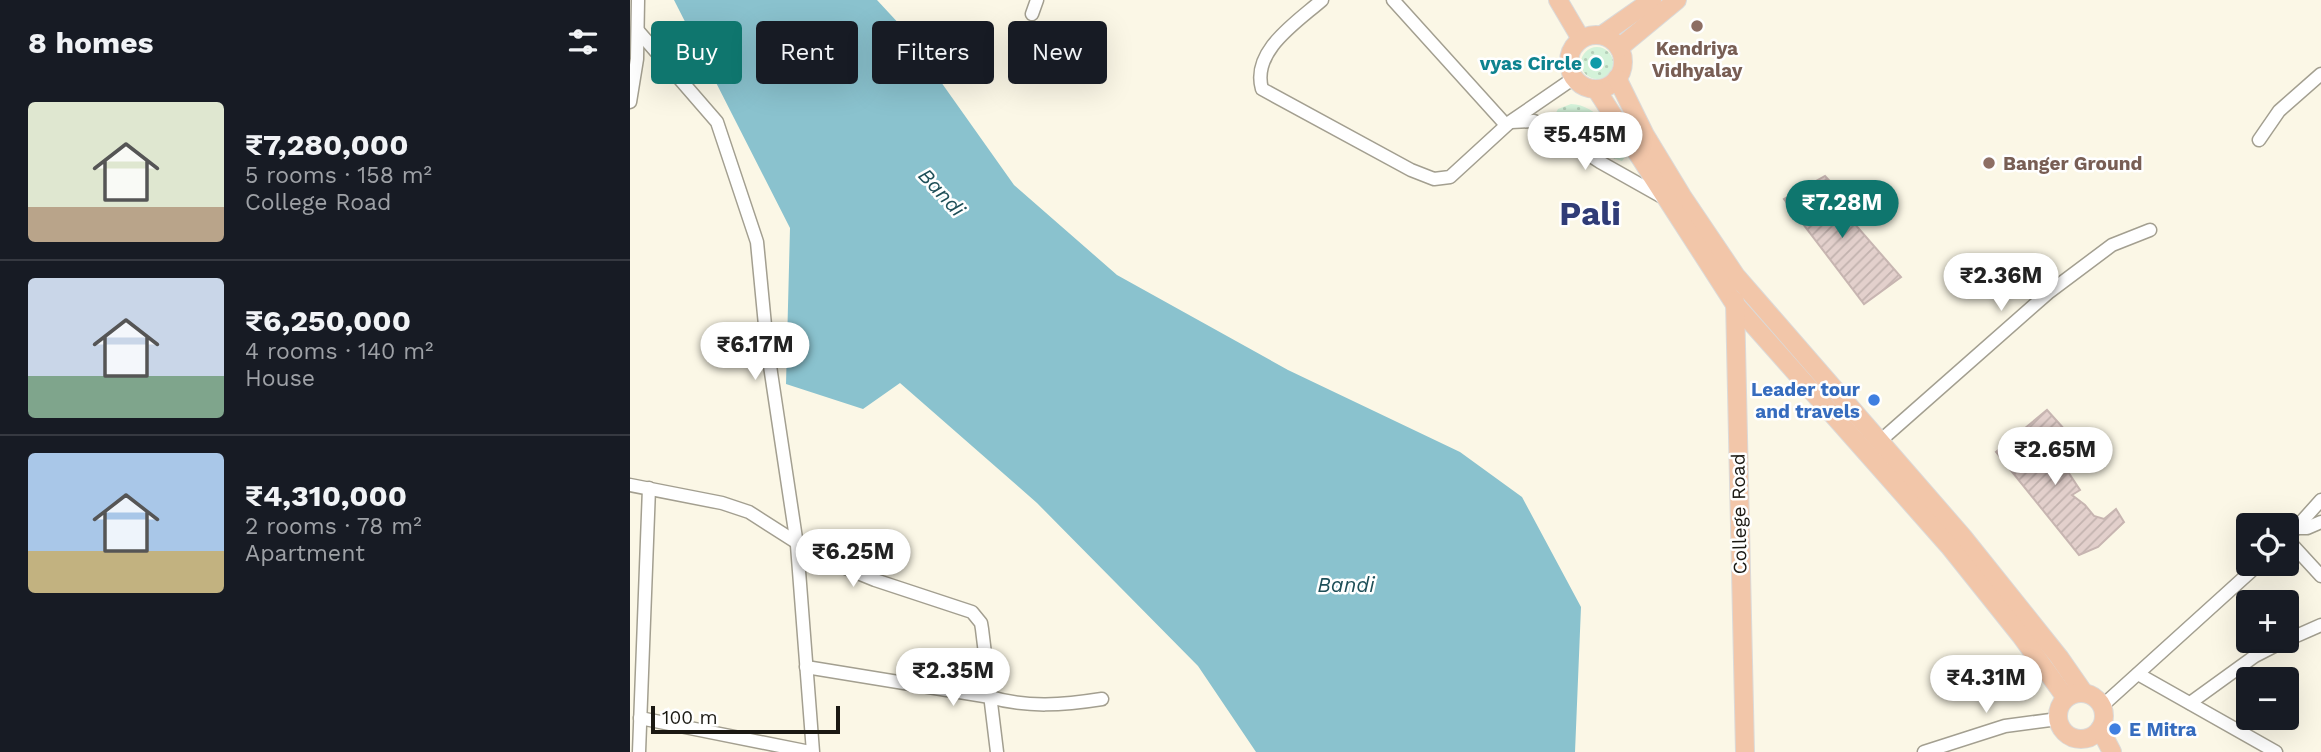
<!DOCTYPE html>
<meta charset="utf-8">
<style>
:root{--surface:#171b24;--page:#242831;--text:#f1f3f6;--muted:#9ea1a6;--line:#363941;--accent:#0f766e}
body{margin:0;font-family:"Work Sans",sans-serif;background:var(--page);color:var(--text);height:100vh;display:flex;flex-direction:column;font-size:26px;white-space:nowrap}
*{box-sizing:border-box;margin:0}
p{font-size:23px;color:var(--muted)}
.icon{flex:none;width:38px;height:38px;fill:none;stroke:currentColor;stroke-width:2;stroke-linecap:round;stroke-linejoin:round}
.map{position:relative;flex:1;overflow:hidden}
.sheet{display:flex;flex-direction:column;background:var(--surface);width:630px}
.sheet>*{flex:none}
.hud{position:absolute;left:21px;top:21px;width:665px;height:63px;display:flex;gap:14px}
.buttons{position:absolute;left:1606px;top:513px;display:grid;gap:14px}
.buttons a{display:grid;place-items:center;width:63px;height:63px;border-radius:7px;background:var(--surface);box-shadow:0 7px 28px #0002;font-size:35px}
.scale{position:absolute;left:21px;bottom:18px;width:189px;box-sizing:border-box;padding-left:7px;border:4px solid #1b1913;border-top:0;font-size:19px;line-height:24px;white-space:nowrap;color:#1b1913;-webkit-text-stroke:5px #fff;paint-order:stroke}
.price{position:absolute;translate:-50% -60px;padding:0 16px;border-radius:24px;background:#fff;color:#222;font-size:23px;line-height:46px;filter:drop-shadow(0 2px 4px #0008)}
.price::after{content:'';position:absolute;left:50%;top:42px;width:21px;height:16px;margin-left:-10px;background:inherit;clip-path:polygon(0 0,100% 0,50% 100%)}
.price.active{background:var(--accent);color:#fff}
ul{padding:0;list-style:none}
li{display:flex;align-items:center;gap:21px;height:175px;padding:0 28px}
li+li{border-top:2px solid var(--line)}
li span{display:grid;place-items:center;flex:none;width:196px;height:140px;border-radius:7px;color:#555}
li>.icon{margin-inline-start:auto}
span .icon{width:84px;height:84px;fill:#fffc;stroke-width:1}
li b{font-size:30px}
h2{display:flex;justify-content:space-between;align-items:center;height:84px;padding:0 28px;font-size:30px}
.pill{padding:0 24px;border-radius:7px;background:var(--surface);box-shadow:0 7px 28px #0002;font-size:24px;line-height:63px}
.pill.active{background:var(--accent);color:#fff}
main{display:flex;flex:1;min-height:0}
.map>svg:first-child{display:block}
.grass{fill:url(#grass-dots)}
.water{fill:#8ac2ce}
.building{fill:url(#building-hatch);stroke:#c7b5b1;stroke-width:2}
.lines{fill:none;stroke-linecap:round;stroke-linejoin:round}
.street-casing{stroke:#a39f90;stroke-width:15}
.primary-casing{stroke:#dbdad9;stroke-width:20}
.street{stroke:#fff;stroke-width:12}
.primary{stroke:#f2c6a9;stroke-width:18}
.education-dot{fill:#8d6e63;stroke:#fff;stroke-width:2.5}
.culture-dot{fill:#0f9aa8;stroke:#fff;stroke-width:2.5}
.shop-dot{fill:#3f7fe0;stroke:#fff;stroke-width:2.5}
.labels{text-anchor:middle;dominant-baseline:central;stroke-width:5;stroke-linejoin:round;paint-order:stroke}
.education-label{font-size:19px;font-weight:bold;fill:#785e54;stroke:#fff}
.culture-label{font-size:19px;font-weight:bold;fill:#0d838f;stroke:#fff;text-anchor:end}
.shop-label{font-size:19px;font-weight:bold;fill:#366cbe;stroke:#fff;text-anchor:end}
.street-label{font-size:19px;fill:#1b1913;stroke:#fff}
.water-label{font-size:21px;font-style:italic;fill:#1e4f58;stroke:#fff}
.town-label{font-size:33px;font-weight:bold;fill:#303c77;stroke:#fff}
</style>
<main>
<section class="sheet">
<h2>8 homes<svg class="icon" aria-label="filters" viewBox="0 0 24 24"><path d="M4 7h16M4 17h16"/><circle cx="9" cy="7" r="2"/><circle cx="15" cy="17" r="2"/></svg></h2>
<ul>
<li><span style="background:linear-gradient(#dfe7d0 75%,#b9a48a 0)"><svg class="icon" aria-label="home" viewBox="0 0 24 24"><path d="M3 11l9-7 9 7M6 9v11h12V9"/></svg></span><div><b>₹7,280,000</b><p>5 rooms · 158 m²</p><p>College Road</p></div></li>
<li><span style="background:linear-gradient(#c9d6e8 70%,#7fa58c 0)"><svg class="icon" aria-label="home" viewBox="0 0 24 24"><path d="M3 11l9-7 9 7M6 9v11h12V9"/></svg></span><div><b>₹6,250,000</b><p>4 rooms · 140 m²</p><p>House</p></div></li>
<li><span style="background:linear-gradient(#a9c7e8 70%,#c2b280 0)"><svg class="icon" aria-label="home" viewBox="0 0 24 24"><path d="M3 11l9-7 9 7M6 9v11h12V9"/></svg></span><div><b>₹4,310,000</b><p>2 rooms · 78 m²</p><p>Apartment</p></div></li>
</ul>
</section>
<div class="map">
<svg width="1691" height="752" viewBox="0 0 1691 752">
<defs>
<pattern id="grass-dots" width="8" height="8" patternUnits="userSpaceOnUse" patternTransform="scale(1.75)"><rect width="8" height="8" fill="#d4f2d9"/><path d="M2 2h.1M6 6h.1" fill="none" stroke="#b5cfb9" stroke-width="1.8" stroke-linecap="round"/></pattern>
<pattern id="building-hatch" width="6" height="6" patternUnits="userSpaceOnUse" patternTransform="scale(1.75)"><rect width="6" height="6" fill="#e3d0cc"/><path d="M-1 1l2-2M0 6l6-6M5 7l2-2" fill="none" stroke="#c2b2ae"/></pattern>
</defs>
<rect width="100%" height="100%" fill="#fbf7e6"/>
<g class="grass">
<circle cx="967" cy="63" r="16"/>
<path d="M941 104C968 105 983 133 999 152L992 161 983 158 922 120 928 109Z"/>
</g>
<polygon class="water" points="44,0 247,0 272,27 384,185 487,275 658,370 830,452 892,497 951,607 945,752 626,752 568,666 407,503 270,383 233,409 156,384 160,228"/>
<g class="building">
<polygon points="1195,176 1210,192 1202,198 1271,277 1234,304 1154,199"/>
<polygon points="1417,410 1435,430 1407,456 1429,478 1438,472 1450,490 1442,495 1455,505 1464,516 1474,519 1486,509 1494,522 1468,547 1449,555 1366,452"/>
</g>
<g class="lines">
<g class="street-casing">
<g id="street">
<path d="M692 0C667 22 621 51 632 89L781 170 804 179 820 177 880 122 944 78"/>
<polyline points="763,0 876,125"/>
<polyline points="402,14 407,0"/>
<polyline points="9,32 87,122 127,242 137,346 167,545 183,752"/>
<polyline points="0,102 7,59 8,0"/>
<polyline points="881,122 904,121 918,128 970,162 1034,198"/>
<polyline points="1629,140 1649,111 1691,74"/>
<polyline points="1250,441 1418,293 1482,245 1520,230"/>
<polyline points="0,485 92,503 119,512 191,558 245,580 342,612 351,623 352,629 367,752"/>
<polyline points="1668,528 1677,528 1691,522"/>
<polyline points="1657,538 1691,500"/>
<polyline points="1657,539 1691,576"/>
<polyline points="1657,640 1691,625"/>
<path d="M176 667 360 697C397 708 434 705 472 699"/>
<polyline points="1508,674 1646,752"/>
<polyline points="1560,703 1625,656 1656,640"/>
<polyline points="1472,706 1629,564"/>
<polyline points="10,718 180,752"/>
<polyline points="9,752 19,488"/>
<polyline points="1294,752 1375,726 1428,719"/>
</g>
</g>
<g class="primary-casing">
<g id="primary">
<polyline points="928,0 951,39"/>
<polyline points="972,35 1022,0"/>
<circle cx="966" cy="62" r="27"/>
<polyline points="989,48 1047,0"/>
<polyline points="987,78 1015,135 1052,196 1106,276 1333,537 1429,657 1454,693"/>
<polyline points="966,89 1104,303 1319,546 1391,636 1436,698"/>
<polyline points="1105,301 1115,752"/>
<circle cx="1451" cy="716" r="23"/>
<polyline points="1470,729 1482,752"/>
</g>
</g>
<use href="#street" class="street"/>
<use href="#primary" class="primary"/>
</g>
<g class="education-dot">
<circle cx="1067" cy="26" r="7"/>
<circle cx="1359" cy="163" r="7"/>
</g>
<circle class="culture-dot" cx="966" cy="63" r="7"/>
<g class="shop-dot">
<circle cx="1244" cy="400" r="7"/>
<circle cx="1485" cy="729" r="7"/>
</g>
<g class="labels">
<g class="education-label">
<text x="1067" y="48">Kendriya<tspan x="1067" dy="22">Vidhyalay</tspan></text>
<text x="1373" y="163" text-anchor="start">Banger Ground</text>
</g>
<g class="culture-label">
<text x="952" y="63">vyas Circle</text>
</g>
<g class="shop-label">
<text x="1230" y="389">Leader tour<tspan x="1230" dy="22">and travels</tspan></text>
<text x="1499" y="729" text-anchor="start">E Mitra</text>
</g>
<g class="street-label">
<text transform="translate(1109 514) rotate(-91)">College Road</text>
</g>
<g class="water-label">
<text transform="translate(312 192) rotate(47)">Bandi</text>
<text x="716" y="584">Bandi</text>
</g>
<g class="town-label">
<text x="960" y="213">Pali</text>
</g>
</g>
</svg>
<div class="buttons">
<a><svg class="icon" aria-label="locate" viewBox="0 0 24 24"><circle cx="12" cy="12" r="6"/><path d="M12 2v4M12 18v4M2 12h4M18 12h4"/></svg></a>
<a>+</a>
<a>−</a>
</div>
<div class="scale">100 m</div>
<b class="price" style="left:955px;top:172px">₹5.45M</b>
<b class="price active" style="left:1212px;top:240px">₹7.28M</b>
<b class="price" style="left:1371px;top:313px">₹2.36M</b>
<b class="price" style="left:125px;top:382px">₹6.17M</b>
<b class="price" style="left:1425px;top:487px">₹2.65M</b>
<b class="price" style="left:223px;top:589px">₹6.25M</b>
<b class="price" style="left:323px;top:708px">₹2.35M</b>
<b class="price" style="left:1356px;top:715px">₹4.31M</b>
<div class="hud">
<a class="pill active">Buy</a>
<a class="pill">Rent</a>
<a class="pill">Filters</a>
<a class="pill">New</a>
</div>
</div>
</main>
